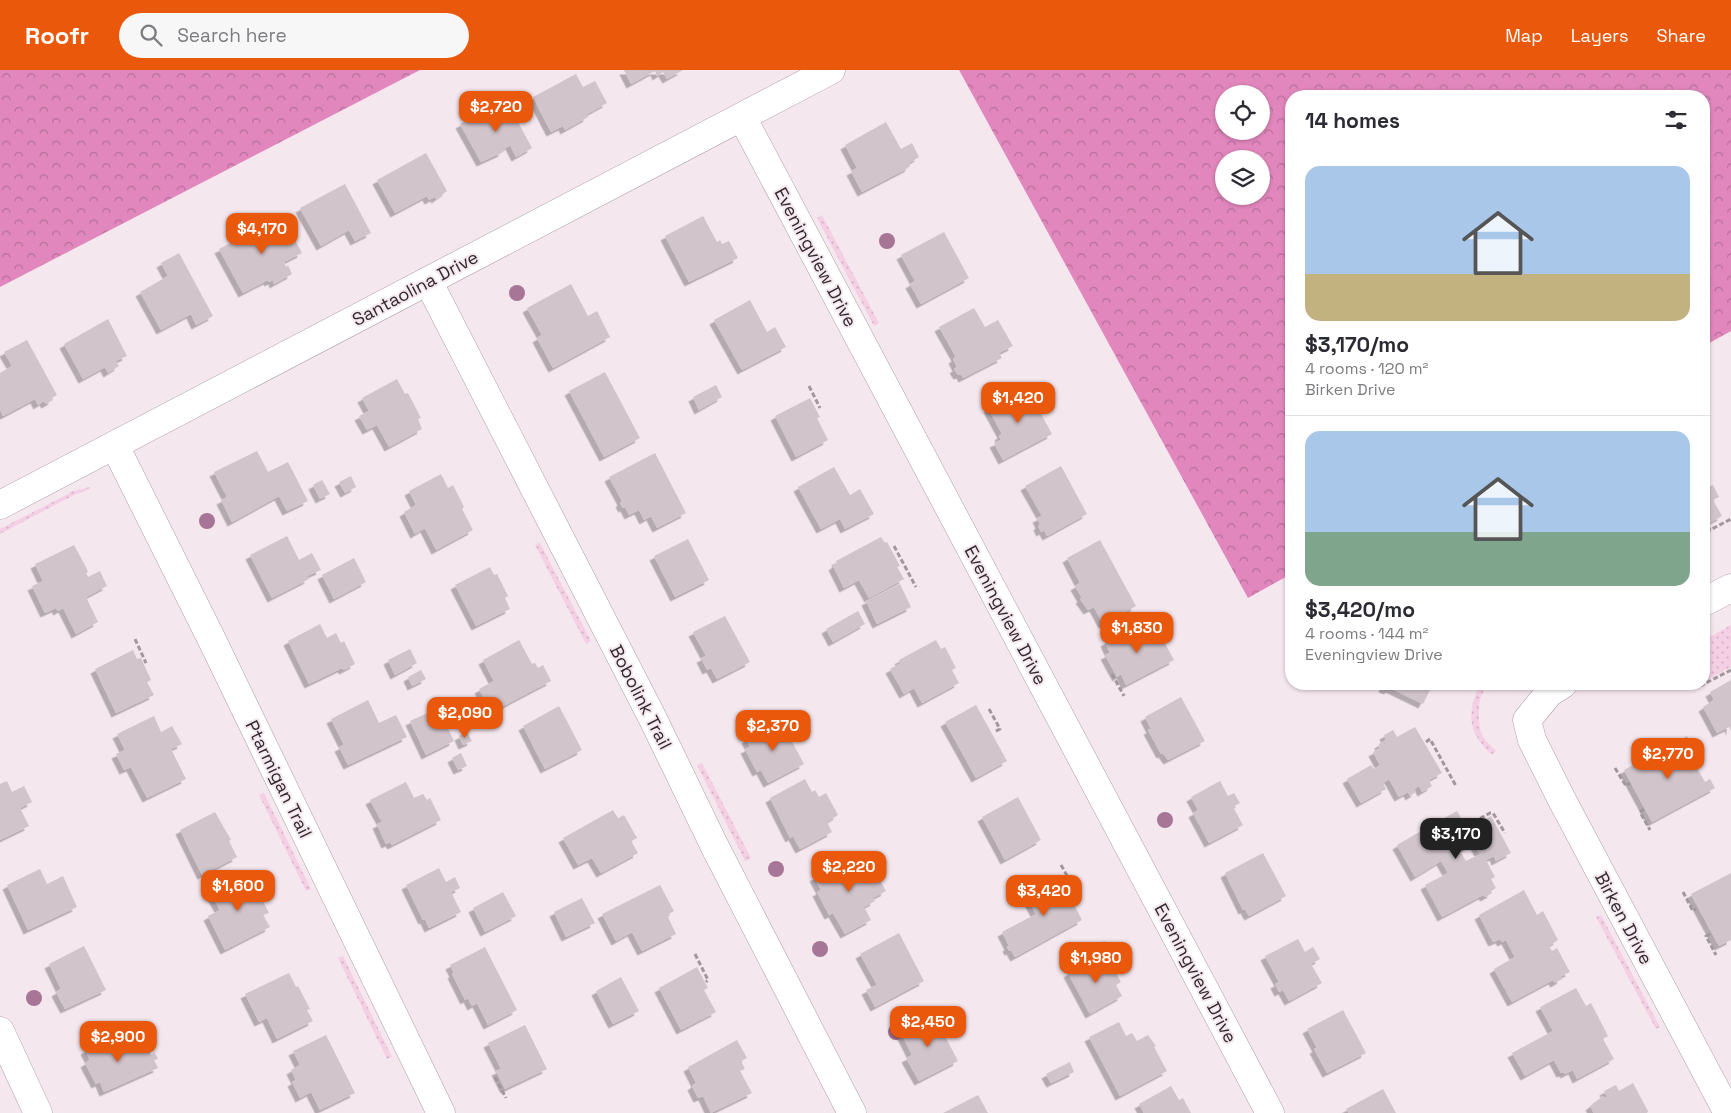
<!DOCTYPE html>
<meta charset="utf-8">
<style>
:root{--surface:#fff;--page:#f7f7f7;--text:#2b2b33;--muted:#7c7c81;--line:#e1e1e2;--accent:#ea580c}
body{margin:0;font-family:"Space Grotesk",sans-serif;background:var(--page);color:var(--text);height:100vh;display:flex;flex-direction:column;font-size:19px;white-space:nowrap}
*{box-sizing:border-box;margin:0}
p{font-size:16px;color:var(--muted)}
.icon{flex:none;width:28px;height:28px;fill:none;stroke:currentColor;stroke-width:2;stroke-linecap:round;stroke-linejoin:round}
.map{position:relative;flex:1;overflow:hidden}
.details{position:absolute;left:1285px;top:20px;width:425px;height:600px;display:flex;flex-direction:column;background:var(--surface);border-radius:20px;box-shadow:0 1px 4px #0004}
.details>*{flex:none}
.tools{position:absolute;left:1215px;top:15px;display:grid;gap:10px}
.tools a{display:grid;place-items:center;width:55px;height:55px;border-radius:50%;background:var(--surface);box-shadow:0 1px 4px #0004;font-size:25px}
.price{position:absolute;translate:-50% -42px;padding:0 11px;border-radius:10px;background:var(--accent);color:#fff;font-size:16px;line-height:32px;filter:drop-shadow(0 1px 2px #0008)}
.price::after{content:'';position:absolute;left:50%;top:30px;width:15px;height:11px;margin-left:-8px;background:inherit;clip-path:polygon(0 0,100% 0,50% 100%)}
.price.on{background:#222;color:#fff}
ul{padding:0;list-style:none}
li{display:grid;align-content:center;gap:10px;height:265px;padding:0 20px}
li+li{border-top:1px solid var(--line)}
li span{display:grid;place-items:center;height:155px;border-radius:15px;color:#555}
li>.icon{margin-inline-start:auto}
span .icon{width:90px;height:90px;fill:#fffc;stroke-width:1}
li b{font-size:21px}
h2{display:flex;justify-content:space-between;align-items:center;height:60px;padding:0 20px;font-size:21px}
header{display:flex;align-items:center;gap:30px;box-sizing:border-box;height:70px;padding:0 25px;background:var(--accent);color:#fff}
header strong{font-size:24px}
nav{display:flex;gap:28px;margin-inline-start:auto;font-size:18px}
.search{width:350px;height:45px;background:var(--page);display:flex;align-items:center;gap:12px;box-sizing:border-box;padding:0 18px;border-radius:28px;color:var(--muted);font-size:19px}
.map>svg:first-child{display:block}
.grass{fill:url(#grass-dots)}
.forest{fill:url(#forest-crowns);fill-rule:evenodd}
.building{fill:#d1c4cb;fill-rule:evenodd;filter:url(#shadow)}
.lines{fill:none;stroke-linecap:round;stroke-linejoin:round}
.minor-casing{stroke:#ab9fa5;stroke-width:29}
.path{stroke:#a1979c;stroke-width:3;stroke-dasharray:5 2.5;stroke-linecap:butt}
.minor{stroke:#fff;stroke-width:28}
.tree{fill:#a77595}
.labels{text-anchor:middle;dominant-baseline:central;stroke-width:4;stroke-linejoin:round;paint-order:stroke}
.street-label{font-size:18px;fill:#2e292b;stroke:#f5e7ee}
</style>
<header>
<strong>Roofr</strong>
<div class="search"><svg class="icon" aria-label="search" viewBox="0 0 24 24"><circle cx="10" cy="10" r="6"/><path d="M15 15l6 6"/></svg>Search here</div>
<nav><a>Map</a><a>Layers</a><a>Share</a></nav>
</header>
<div class="map">
<svg width="1731" height="1043" viewBox="0 0 1731 1043">
<defs>
<pattern id="grass-dots" width="8" height="8" patternUnits="userSpaceOnUse" patternTransform="scale(1.25)"><rect width="8" height="8" fill="#f5cfe4"/><path d="M2 2h.1M6 6h.1" fill="none" stroke="#d2b2c4" stroke-width="1.8" stroke-linecap="round"/></pattern>
<pattern id="forest-crowns" width="20" height="18" patternUnits="userSpaceOnUse" patternTransform="scale(1.25)"><rect width="20" height="18" fill="#e187bd"/><path d="M2 6a3 3 0 1 1 6 0M12 15a3 3 0 1 1 6 0" fill="none" stroke="#b76e9a"/></pattern>
<filter id="shadow"><feDropShadow dx="-4.5" dy="4.5" stdDeviation="0" flood-color="#0004"/></filter>
</defs>
<rect width="100%" height="100%" fill="#f5e7ee"/>
<g class="grass">
<polygon points="822,145 879,253 874,256 817,148"/>
<polygon points="90,417 90,419 74,425 0,464 0,459 70,423 69,422"/>
<polygon points="540,473 591,571 586,574 535,475"/>
<polygon points="1731,555 1731,597 1705,611 1704,570"/>
<path d="M1479 616 1485 619C1480 627 1479 633 1479 641 1479 661 1480 667 1496 680L1492 685C1469 664 1466 645 1479 616Z"/>
<polygon points="702,693 751,788 745,791 697,695"/>
<polygon points="264,723 311,819 306,821 259,725"/>
<polygon points="1601,845 1660,957 1656,959 1596,847"/>
<polygon points="343,886 392,987 387,989 338,888"/>
</g>
<g class="forest">
<polygon points="0,0 420,0 0,217"/>
<path d="M959 0H1731V261L1704 276V26H1291V504L1248 528ZM1224 24H1261V61H1224ZM1224 89H1261V126H1224Z"/>
</g>
<g class="building">
<polygon points="624,0 683,0 667,9 663,2 657,6 655,1 631,14"/>
<polygon points="576,4 583,17 595,11 607,33 587,44 588,47 565,60 563,56 551,62 533,27"/>
<polygon points="506,30 532,78 516,87 510,75 502,81 503,82 481,92 460,54"/>
<polygon points="886,52 901,79 912,73 919,87 909,93 910,96 908,98 862,122 851,101 857,98 845,75"/>
<polygon points="426,83 447,121 436,129 435,127 429,130 427,126 395,143 377,110"/>
<polygon points="345,114 371,163 355,171 349,160 321,176 300,138"/>
<polygon points="282,146 302,183 284,192 286,197 288,195 292,204 274,214 273,210 269,212 268,210 243,223 219,179 259,158 255,151 262,148 266,155"/>
<polygon points="703,146 717,172 720,170 722,174 729,171 738,188 689,212 665,166"/>
<polygon points="944,162 969,208 921,234 910,214 915,211 901,185"/>
<polygon points="179,183 213,246 196,255 191,244 161,260 140,222 168,206 161,193"/>
<polygon points="571,214 588,246 597,241 610,267 553,298 537,268 542,265 527,238"/>
<polygon points="750,230 767,262 775,257 786,277 742,300 714,250"/>
<polygon points="974,238 985,257 998,250 1013,276 999,283 1002,288 963,308 961,304 958,305 954,299 957,297 953,289 956,287 939,257"/>
<polygon points="108,249 127,286 116,291 119,296 108,303 105,297 83,309 64,274"/>
<polygon points="27,270 57,325 52,328 53,330 46,334 44,331 38,335 35,329 3,346 0,339 0,303 12,296 4,282"/>
<polygon points="605,302 640,368 604,387 569,321"/>
<polygon points="397,309 405,324 408,323 421,348 418,349 422,359 389,377 377,355 367,360 359,346 369,341 362,328"/>
<polygon points="716,315 722,327 699,340 693,327"/>
<polygon points="1027,318 1052,364 1003,390 994,373 1001,370 999,366 1002,364 988,338"/>
<polygon points="810,328 820,347 817,348 828,370 796,387 775,346"/>
<polygon points="257,381 268,402 288,392 308,431 287,441 279,426 232,452 221,430 227,427 214,402"/>
<polygon points="655,383 686,443 657,458 651,446 644,450 639,440 629,445 625,437 623,438 620,433 622,431 609,407"/>
<polygon points="1061,396 1087,444 1047,466 1044,460 1041,462 1038,456 1040,454 1037,448 1042,446 1025,416"/>
<polygon points="834,397 850,425 860,419 874,444 845,459 840,449 821,459 798,417"/>
<polygon points="441,404 448,418 453,415 464,437 462,439 473,460 436,480 425,458 415,464 404,442 416,435 409,421"/>
<polygon points="351,406 356,417 345,423 339,412"/>
<polygon points="1704,407 1708,415 1706,416 1706,418 1713,415 1719,427 1713,430 1722,446 1704,456"/>
<polygon points="322,410 330,424 320,429 313,415"/>
<polygon points="287,466 299,490 312,483 321,500 307,506 309,509 272,528 250,485"/>
<polygon points="881,467 885,473 887,472 900,496 897,497 904,509 869,528 859,510 844,518 833,496 837,493 836,491"/>
<polygon points="688,469 709,510 675,527 654,486"/>
<polygon points="1100,470 1136,536 1103,554 1094,537 1088,540 1080,529 1082,528 1075,516 1080,513 1067,488"/>
<polygon points="74,475 86,497 88,502 86,503 88,507 100,501 107,516 86,527 98,552 76,564 63,538 58,541 56,538 45,543 32,516 43,511 35,494"/>
<polygon points="354,488 366,512 334,529 322,505"/>
<polygon points="490,497 494,505 497,504 508,526 505,528 510,539 476,556 455,515"/>
<polygon points="900,514 911,537 877,554 866,531"/>
<polygon points="858,541 865,554 833,572 826,559"/>
<polygon points="725,546 750,592 717,609 711,598 707,600 701,588 706,586 693,562"/>
<polygon points="320,554 327,568 336,563 341,573 344,571 355,594 344,600 342,598 309,614 288,571"/>
<polygon points="1138,554 1145,568 1154,563 1158,570 1162,568 1174,590 1126,615 1121,604 1117,607 1105,585 1110,583 1105,572"/>
<polygon points="519,570 532,594 535,593 538,598 543,595 551,611 492,642 479,619 494,611 483,590"/>
<polygon points="936,570 941,579 945,577 956,598 952,600 959,613 922,633 914,618 904,624 890,599 901,593 899,590"/>
<polygon points="410,579 417,593 395,605 388,590"/>
<polygon points="133,580 137,589 141,588 151,610 147,612 154,625 116,643 95,599"/>
<polygon points="421,600 426,609 412,616 408,607"/>
<polygon points="1731,610 1731,661 1729,657 1717,663 1703,637 1714,630 1710,622"/>
<polygon points="1381,614 1433,614 1423,634 1390,618 1389,620 1383,618 1384,615"/>
<polygon points="1181,627 1205,671 1168,690 1163,683 1161,684 1148,660 1151,659 1145,647"/>
<polygon points="368,630 379,653 396,645 407,667 348,695 339,677 344,675 331,649"/>
<polygon points="976,635 1007,691 976,708 945,652"/>
<polygon points="559,636 582,680 545,699 523,656"/>
<polygon points="438,638 454,671 426,685 410,651"/>
<polygon points="154,646 161,662 172,656 182,674 171,679 186,709 147,728 131,697 124,700 116,684 125,680 117,664"/>
<polygon points="781,651 804,694 768,713 761,700 757,702 745,679 750,677 746,669"/>
<polygon points="1415,657 1442,703 1429,710 1432,716 1422,722 1419,716 1414,719 1416,722 1410,726 1408,722 1399,727 1389,709 1383,713 1386,719 1361,733 1347,709 1371,695 1374,699 1380,695 1373,682 1380,678 1379,674 1386,670 1384,665 1393,660 1397,667"/>
<polygon points="467,662 472,671 463,675 459,666"/>
<polygon points="1687,666 1691,674 1685,677 1705,712 1710,709 1715,718 1652,752 1624,700"/>
<polygon points="461,683 467,696 458,700 452,688"/>
<polygon points="805,709 812,722 815,720 819,727 826,723 838,745 827,752 832,762 800,779 793,766 790,768 770,728"/>
<polygon points="7,711 12,722 24,716 32,732 20,738 29,756 0,770 0,714"/>
<polygon points="1220,711 1228,726 1234,723 1240,733 1233,737 1243,755 1209,773 1193,743 1198,740 1191,727"/>
<polygon points="406,712 414,728 423,724 427,730 430,728 441,750 392,775 390,772 386,774 377,754 382,752 370,730"/>
<polygon points="1018,727 1041,770 1005,790 982,747"/>
<polygon points="613,740 618,748 624,745 637,768 631,771 638,783 601,803 592,788 578,795 563,768"/>
<path d="M1457 741 1471 765 1480 760 1476 755 1491 746 1511 783 1496 791 1494 786 1486 790 1495 807 1491 809 1496 818 1491 821 1492 823 1485 827 1483 825 1442 847 1425 815 1448 803 1441 791 1415 807 1397 775 1428 757 1427 754 1434 751 1435 753ZM1474 773 1480 784 1466 791 1460 781Z"/>
<polygon points="215,742 231,770 229,771 237,787 202,805 180,760"/>
<polygon points="1263,783 1286,826 1249,846 1245,839 1243,840 1225,803"/>
<polygon points="851,788 856,799 870,792 886,821 873,828 875,831 864,837 871,850 845,864 833,843 829,845 817,822 821,820 814,807"/>
<polygon points="439,798 446,812 455,807 460,818 451,822 461,842 429,858 425,849 423,850 406,815"/>
<polygon points="40,799 47,814 63,806 77,837 28,860 7,815"/>
<polygon points="244,803 251,818 255,816 269,843 263,845 270,857 225,880 208,846 220,840 209,820"/>
<polygon points="1731,803 1731,870 1719,876 1691,824"/>
<polygon points="1059,806 1066,817 1070,815 1075,825 1070,827 1082,850 1015,887 1011,880 1009,881 1007,877 1009,876 1002,862 1036,844 1025,824"/>
<polygon points="660,815 674,841 667,845 676,864 642,881 632,862 616,871 602,844"/>
<polygon points="1524,820 1537,845 1543,841 1558,870 1549,876 1552,881 1557,878 1570,902 1561,906 1562,909 1555,913 1553,910 1512,932 1494,899 1515,887 1506,870 1502,872 1500,869 1493,872 1479,845"/>
<polygon points="503,822 516,846 485,862 473,838"/>
<polygon points="582,828 595,853 566,867 554,842"/>
<polygon points="899,863 924,911 875,937 866,920 877,915 860,884"/>
<polygon points="1298,869 1305,882 1313,877 1320,889 1311,894 1322,913 1289,931 1283,920 1279,922 1275,914 1279,912 1265,886"/>
<polygon points="84,876 106,920 65,939 56,922 61,919 49,894"/>
<polygon points="485,877 517,940 488,955 477,933 472,936 468,928 465,930 452,904 454,903 450,895"/>
<polygon points="1100,885 1105,893 1109,891 1121,912 1116,915 1122,926 1090,944 1068,903"/>
<polygon points="697,897 708,918 704,920 716,942 681,960 659,918"/>
<polygon points="289,903 296,917 298,916 310,939 307,940 313,951 277,969 267,948 259,952 245,924"/>
<polygon points="621,907 639,941 613,954 596,921"/>
<polygon points="1576,918 1586,936 1591,933 1608,966 1603,969 1614,989 1577,1009 1573,1000 1565,1004 1564,1002 1561,1003 1554,990 1525,1006 1512,983 1553,961 1540,937"/>
<polygon points="1343,940 1366,983 1327,1003 1314,979 1317,978 1307,959"/>
<polygon points="933,943 958,991 919,1011 906,988 912,985 900,961"/>
<polygon points="1119,952 1126,966 1132,963 1137,971 1148,965 1156,976 1154,977 1167,1001 1120,1026 1089,967"/>
<polygon points="525,955 547,999 505,1019 496,1001 501,999 488,973"/>
<polygon points="118,964 124,977 133,973 136,981 147,975 151,985 155,983 158,989 154,990 158,998 104,1022 100,1012 96,1014 85,993 90,990 85,980"/>
<polygon points="326,965 355,1023 320,1040 311,1022 300,1028 292,1012 296,1010 291,1000 300,995 293,981"/>
<polygon points="737,970 747,988 741,991 745,999 740,1001 752,1023 711,1043 703,1026 698,1028 692,1016 696,1013 688,997"/>
<polygon points="1070,992 1074,1002 1051,1013 1046,1004"/>
<polygon points="1633,1013 1648,1041 1647,1043 1594,1043 1590,1036 1603,1026 1605,1028 1607,1027 1604,1021 1616,1015 1619,1021"/>
<polygon points="1171,1016 1179,1030 1183,1028 1191,1043 1144,1043 1139,1034"/>
<polygon points="1383,1019 1396,1043 1349,1043 1346,1039"/>
<polygon points="978,1025 988,1043 943,1043"/>
</g>
<g class="lines">
<g class="minor-casing">
<g id="minor">
<polyline points="742,47 1270,1043"/>
<polyline points="428,211 653,649 715,777 852,1043"/>
<polyline points="115,376 211,568 441,1043"/>
<polyline points="0,435 831,0"/>
<polyline points="1704,532 1731,518"/>
<polyline points="1563,614 1549,623 1527,650 1532,670 1561,728 1728,1043"/>
<polyline points="0,961 38,1043"/>
</g>
</g>
<g class="path">
<polyline points="809,316 820,338"/>
<polyline points="1708,456 1710,460 1731,449"/>
<polyline points="894,476 916,517"/>
<polyline points="135,569 146,593"/>
<polyline points="1112,604 1124,626"/>
<polyline points="1700,616 1731,600"/>
<polyline points="989,639 1000,659 994,662"/>
<polyline points="1426,672 1430,669 1456,716"/>
<polyline points="1615,698 1626,716 1630,713"/>
<polyline points="1644,739 1640,742 1650,760"/>
<polyline points="1467,756 1490,743 1493,743 1505,763"/>
<polyline points="1061,795 1074,818"/>
<polyline points="1683,822 1693,841 1696,839"/>
<polyline points="1710,864 1706,866 1716,885"/>
<polyline points="1103,872 1115,895"/>
<polyline points="695,884 708,910 706,912"/>
<polyline points="495,1007 506,1028"/>
</g>
<use href="#minor" class="minor"/>
</g>
<g class="tree">
<circle cx="887" cy="171" r="8"/>
<circle cx="517" cy="223" r="8"/>
<circle cx="207" cy="451" r="8"/>
<circle cx="1165" cy="750" r="8"/>
<circle cx="776" cy="799" r="8"/>
<circle cx="820" cy="879" r="8"/>
<circle cx="34" cy="928" r="8"/>
<circle cx="896" cy="962" r="8"/>
</g>
<g class="labels">
<g class="street-label">
<text transform="translate(816 187) rotate(62)">Eveningview Drive</text>
<text transform="translate(415 218) rotate(-28)">Santaolina Drive</text>
<text transform="translate(1006 545) rotate(62)">Eveningview Drive</text>
<text transform="translate(641 627) rotate(63)">Bobolink Trail</text>
<text transform="translate(279 709) rotate(64)">Ptarmigan Trail</text>
<text transform="translate(1624 848) rotate(62)">Birken Drive</text>
<text transform="translate(1196 903) rotate(62)">Eveningview Drive</text>
</g>
</g>
</svg>
<div class="tools">
<a><svg class="icon" aria-label="locate" viewBox="0 0 24 24"><circle cx="12" cy="12" r="6"/><path d="M12 2v4M12 18v4M2 12h4M18 12h4"/></svg></a>
<a><svg class="icon" aria-label="layers" viewBox="0 0 24 24"><path d="M12 4l9 5-9 5-9-5zM3 14l9 5 9-5"/></svg></a>
</div>
<b class="price" style="left:496px;top:63px">$2,720</b>
<b class="price" style="left:262px;top:185px">$4,170</b>
<b class="price" style="left:1018px;top:354px">$1,420</b>
<b class="price" style="left:1137px;top:584px">$1,830</b>
<b class="price" style="left:465px;top:669px">$2,090</b>
<b class="price" style="left:773px;top:682px">$2,370</b>
<b class="price" style="left:1668px;top:710px">$2,770</b>
<b class="price on" style="left:1456px;top:790px">$3,170</b>
<b class="price" style="left:849px;top:823px">$2,220</b>
<b class="price" style="left:238px;top:842px">$1,600</b>
<b class="price" style="left:1044px;top:847px">$3,420</b>
<b class="price" style="left:1096px;top:914px">$1,980</b>
<b class="price" style="left:928px;top:978px">$2,450</b>
<b class="price" style="left:118px;top:993px">$2,900</b>
<section class="details">
<h2>14 homes<svg class="icon" aria-label="filters" viewBox="0 0 24 24"><path d="M4 7h16M4 17h16"/><circle cx="9" cy="7" r="2"/><circle cx="15" cy="17" r="2"/></svg></h2>
<ul>
<li><span style="background:linear-gradient(#a9c7e8 70%,#c2b280 0)"><svg class="icon" aria-label="home" viewBox="0 0 24 24"><path d="M3 11l9-7 9 7M6 9v11h12V9"/></svg></span><div><b>$3,170/mo</b><p>4 rooms · 120 m²</p><p>Birken Drive</p></div></li>
<li><span style="background:linear-gradient(#a9c7e8 65%,#7fa58c 0)"><svg class="icon" aria-label="home" viewBox="0 0 24 24"><path d="M3 11l9-7 9 7M6 9v11h12V9"/></svg></span><div><b>$3,420/mo</b><p>4 rooms · 144 m²</p><p>Eveningview Drive</p></div></li>
</ul>
</section>
</div>
